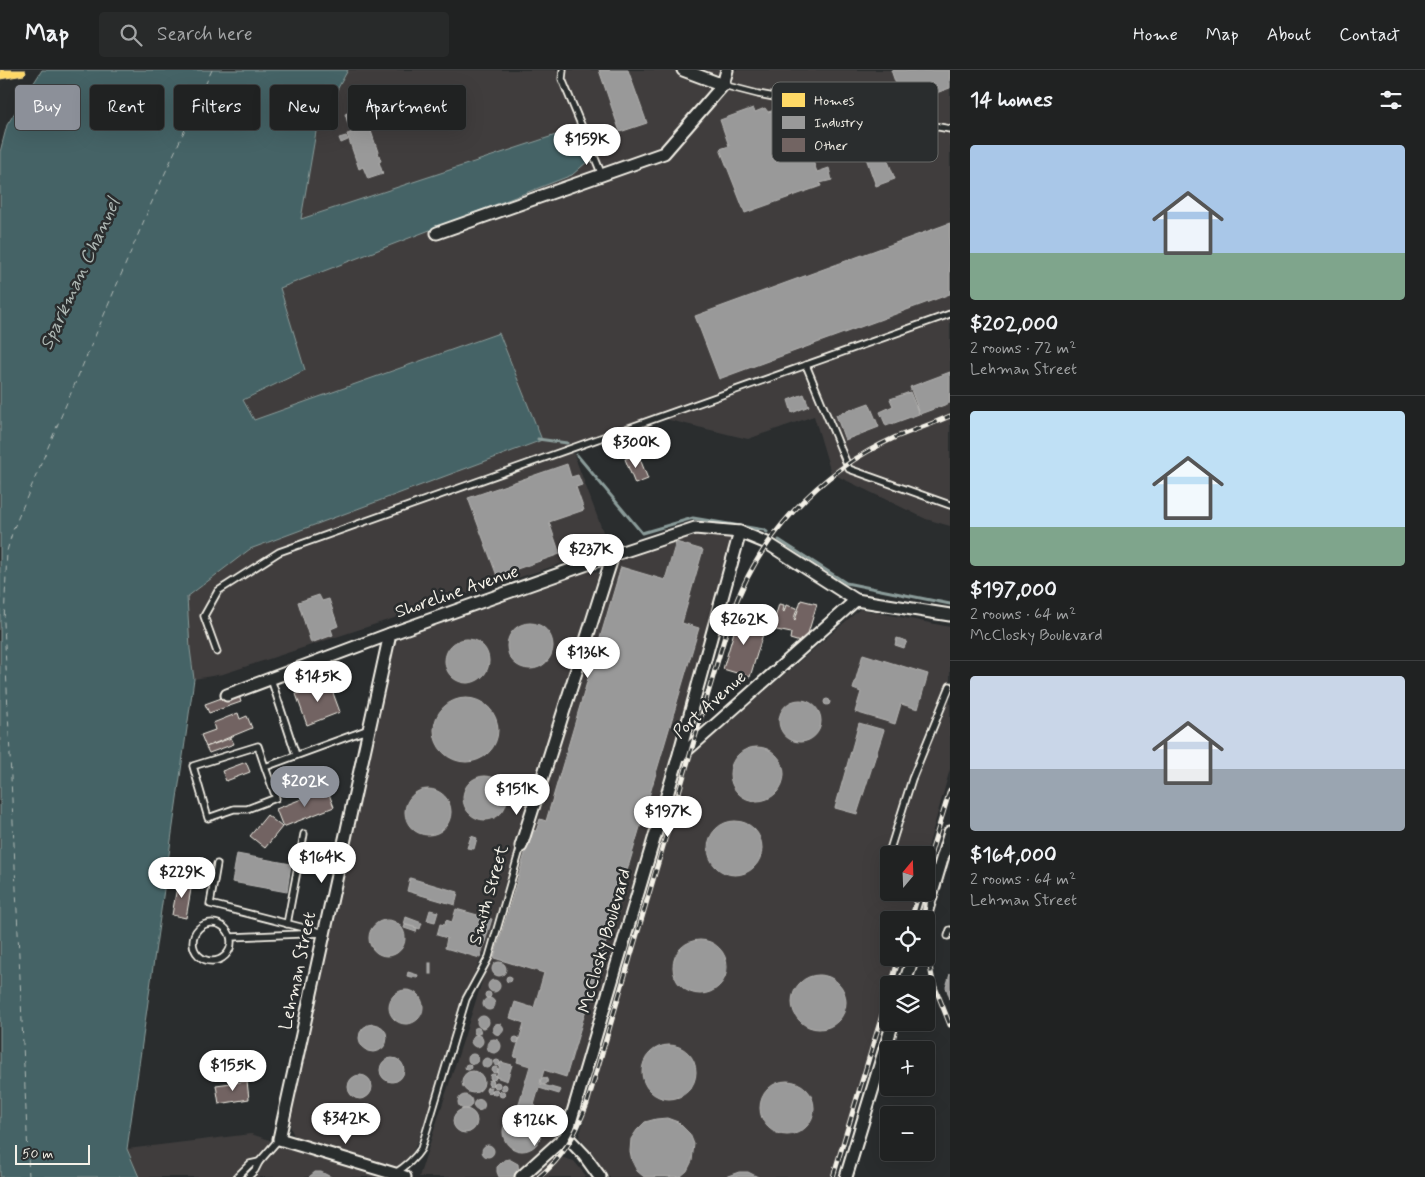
<!DOCTYPE html>
<meta charset="utf-8">
<style>
:root{--surface:#202222;--page:#282a2a;--text:#f1f3f6;--muted:#a2a4a5;--line:#3d3f40;--accent:#8c9099}
body{margin:0;font-family:Mynerve,sans-serif;background:var(--page);color:var(--text);height:100vh;display:flex;flex-direction:column;font-size:19px;white-space:nowrap}
*{box-sizing:border-box;margin:0}
p{font-size:16px;color:var(--muted)}
.icon{flex:none;width:28px;height:28px;fill:none;stroke:currentColor;stroke-width:2;stroke-linecap:round;stroke-linejoin:round}
.map{position:relative;flex:1;overflow:hidden}
.side{display:flex;flex-direction:column;background:var(--surface);width:475px}
.side>*{flex:none}
.hud{position:absolute;left:15px;top:15px;width:475px;height:45px;display:flex;gap:10px}
.needle{width:32px;rotate:19deg}
.controls{position:absolute;left:880px;top:776px;display:grid;gap:10px}
.controls a{display:grid;place-items:center;width:55px;height:55px;border-radius:5px;background:var(--surface);box-shadow:0 5px 20px #0002,0 0 0 1px var(--line);font-size:25px}
.scale{position:absolute;left:15px;bottom:12px;width:75px;box-sizing:border-box;padding-left:5px;border:2px solid #f4f1e8;border-top:0;font-size:14px;line-height:18px;white-space:nowrap;color:#f4f1e8;-webkit-text-stroke:4px #2a2d2e;paint-order:stroke}
.price{position:absolute;translate:-50% -42px;padding:0 11px;border-radius:18px;background:#fff;color:#222;font-size:16px;line-height:32px;filter:drop-shadow(0 1px 2px #0008)}
.price::after{content:'';position:absolute;left:50%;top:30px;width:15px;height:11px;margin-left:-8px;background:inherit;clip-path:polygon(0 0,100% 0,50% 100%)}
.price.on{background:var(--accent);color:#fff}
ul{padding:0;list-style:none}
li{display:grid;align-content:center;gap:10px;height:265px;padding:0 20px}
li+li{border-top:1px solid var(--line)}
li span{display:grid;place-items:center;height:155px;border-radius:5px;color:#555}
li>.icon{margin-inline-start:auto}
span .icon{width:90px;height:90px;fill:#fffc;stroke-width:1}
li b{font-size:21px}
h2{display:flex;justify-content:space-between;align-items:center;height:60px;padding:0 20px;font-size:21px}
.pill{padding:0 18px;border-radius:5px;background:var(--surface);box-shadow:0 5px 20px #0002,0 0 0 1px var(--line);font-size:18px;line-height:45px}
.pill.on{background:var(--accent);color:#fff}
header{display:flex;align-items:center;gap:30px;box-sizing:border-box;height:70px;padding:0 25px;background:var(--surface);border-bottom:1px solid var(--line)}
header strong{font-size:24px}
nav{display:flex;gap:28px;margin-inline-start:auto;font-size:18px}
.search{width:350px;height:45px;background:var(--page);display:flex;align-items:center;gap:12px;box-sizing:border-box;padding:0 18px;border-radius:5px;color:var(--muted);font-size:19px}
main{display:flex;flex:1;min-height:0}
.map>svg:first-child{display:block}
.built{fill:#403e3e}
.water{fill:#456366;stroke:#8b9c9a}
.homes{fill:#ffd966;stroke:#fce08d}
.industry{fill:#999;stroke:#b4b3b1}
.lines{fill:none;stroke-linecap:round;stroke-linejoin:round}
.stream{stroke:#8b9c9a;stroke-width:3}
.ferry{stroke:#aeb8b4;stroke-width:1;stroke-dasharray:6 5;stroke-linecap:butt}
.building{fill:#726462;stroke:#f4f1e8}
.lane-casing{stroke:#f4f1e8;stroke-width:9}
.street-casing{stroke:#f4f1e8;stroke-width:15}
.lane{stroke:#2a2d2e;stroke-width:5.5}
.street{stroke:#2a2d2e;stroke-width:11}
.rail-casing{stroke:#f4f1e8;stroke-width:5}
.rail{stroke:#2a2d2e;stroke-width:3;stroke-dasharray:9;stroke-linecap:butt}
.labels{text-anchor:middle;dominant-baseline:central;stroke-width:5;stroke-linejoin:round;paint-order:stroke}
.street-label{font-size:18px;fill:#f4f1e8;stroke:#2a2d2e}
.water-label{font-size:19px;font-style:italic;fill:#aeb8b4;stroke:#2a2d2e}
.key{fill:#2a2d2e;stroke:#676866;stroke-width:1}
.key-label{font-size:14px;fill:#f4f1e8}
</style>
<header>
<strong>Map</strong>
<div class="search"><svg class="icon" aria-label="search" viewBox="0 0 24 24"><circle cx="10" cy="10" r="6"/><path d="M15 15l6 6"/></svg>Search here</div>
<nav><a>Home</a><a>Map</a><a>About</a><a>Contact</a></nav>
</header>
<main>
<div class="map">
<svg width="950" height="1107" viewBox="0 0 950 1107">
<rect width="100%" height="100%" fill="#2a2d2e"/>
<filter id="ink" filterUnits="userSpaceOnUse"><feTurbulence type="fractalNoise" baseFrequency=".02" numOctaves="2"/><feDisplacementMap in="SourceGraphic" scale="10" xChannelSelector="R" yChannelSelector="G"/><feConvolveMatrix kernelMatrix="1 2 1 2 8 2 1 2 1" color-interpolation-filters="sRGB"/></filter>
<g filter="url(#ink)">
<g class="built">
<polygon points="348,0 950,0 950,456 926,449 831,403 814,346 748,369 661,348 573,382 609,478 223,604 194,609 190,579 187,527 250,479 541,370 499,263 254,351 243,331 305,300 280,218 301,150 317,56"/>
<polygon points="706,463 734,469 566,1045 554,1070 543,1082 574,1091 587,1107 419,1107 618,490 689,465"/>
<polygon points="588,499 599,503 486,879 477,897 419,1068 412,1084 396,1098 389,1099 297,1072 291,1059 289,1045 394,572 401,565"/>
<polygon points="860,539 950,557 950,699 926,785 889,785 889,822 915,823 908,850 889,850 889,888 897,888 835,1107 609,1107 589,1079 579,1067 683,692"/>
<polygon points="251,1064 383,1107 139,1107 127,1079"/>
</g>
<polygon class="water" points="42,0 348,0 317,56 301,149 577,58 588,91 572,105 280,218 305,300 243,330 254,350 499,263 542,370 250,479 187,527 190,579 194,609 127,1079 139,1107 0,1107 0,82 7,55"/>
<polygon class="homes" points="0,0 25,0 26,3 24,5 0,9"/>
<g class="industry">
<polygon points="599,0 628,0 647,53 620,62"/>
<polygon points="891,0 950,0 950,18 903,35"/>
<polygon points="359,38 366,58 382,52 383,56 371,61 381,91 379,92 383,104 368,109 363,97 359,99 347,64 351,63 345,44"/>
<polygon points="753,38 755,42 765,38 768,42 775,40 779,48 786,46 789,53 798,50 817,102 829,98 832,110 820,113 821,116 745,143 720,79 729,76 720,50"/>
<polygon points="346,66 348,70 341,73 339,68"/>
<polygon points="884,81 895,109 876,116 866,88"/>
<polygon points="950,153 950,224 719,309 695,246"/>
<polygon points="950,302 950,333 920,344 916,337 917,336 910,317"/>
<polygon points="910,322 919,344 886,356 880,342 893,336 890,329"/>
<polygon points="804,324 809,336 792,343 788,330"/>
<polygon points="869,333 879,357 845,370 836,345"/>
<polygon points="567,394 571,407 578,405 582,415 576,417 584,440 549,452 560,484 497,506 468,428"/>
<polygon points="676,472 703,480 682,553 699,558 566,1007 544,1000 540,1014 561,1020 559,1024 539,1018 534,1035 536,1036 534,1045 517,1040 530,996 517,992 518,988 514,987 524,953 510,948 515,932 534,938 544,903 494,888 532,760 536,761 540,749 546,751 621,497 665,510"/>
<polygon points="319,525 322,531 329,529 338,556 331,559 333,565 311,573 298,532"/>
<circle cx="530" cy="576" r="23"/>
<polygon points="897,568 907,571 904,578 895,575"/>
<circle cx="467" cy="591" r="22"/>
<polygon points="863,584 928,604 918,639 901,634 895,654 855,642 861,622 853,619"/>
<circle cx="466" cy="660" r="32"/>
<circle cx="827" cy="632" r="3"/>
<circle cx="800" cy="651" r="21"/>
<polygon points="859,653 884,660 857,744 835,738"/>
<circle cx="757" cy="704" r="27"/>
<circle cx="485" cy="728" r="22"/>
<circle cx="428" cy="742" r="23"/>
<circle cx="735" cy="778" r="27"/>
<polygon points="471,766 477,768 474,779 467,778"/>
<polygon points="237,784 291,794 287,822 232,812"/>
<polygon points="410,808 458,822 455,835 407,821"/>
<polygon points="456,839 492,849 480,888 445,878 447,868 437,865 440,854 445,855 446,850 452,852"/>
<polygon points="430,840 438,842 435,852 427,850"/>
<polygon points="406,847 422,853 420,859 404,854"/>
<circle cx="387" cy="868" r="18"/>
<polygon points="405,855 417,858 416,862 404,858"/>
<circle cx="700" cy="897" r="27"/>
<circle cx="499" cy="899" r="7"/>
<rect x="429" y="893" width="2" height="11"/>
<polygon points="408,902 418,905 417,908 407,906"/>
<polygon points="950,904 950,929 946,917"/>
<circle cx="819" cy="932" r="27"/>
<circle cx="509" cy="909" r="3"/>
<circle cx="494" cy="916" r="6"/>
<circle cx="406" cy="937" r="17"/>
<circle cx="488" cy="925" r="3"/>
<circle cx="489" cy="934" r="6"/>
<circle cx="483" cy="952" r="6"/>
<circle cx="498" cy="959" r="5.5"/>
<circle cx="373" cy="968" r="14"/>
<circle cx="477" cy="961" r="3.5"/>
<circle cx="477" cy="971" r="6"/>
<circle cx="516" cy="970" r="3"/>
<circle cx="494" cy="976" r="7"/>
<circle cx="669" cy="1002" r="27"/>
<circle cx="473" cy="989" r="5"/>
<circle cx="487" cy="993" r="5"/>
<circle cx="392" cy="1000" r="12"/>
<circle cx="497" cy="993" r="3"/>
<polygon points="501,992 512,995 507,1011 496,1007"/>
<circle cx="468" cy="997" r="3"/>
<circle cx="495" cy="1000" r="3"/>
<circle cx="473" cy="1012" r="11"/>
<circle cx="493" cy="1007" r="3"/>
<circle cx="360" cy="1017" r="12"/>
<circle cx="544" cy="1011" r="3.5"/>
<circle cx="491" cy="1013" r="3"/>
<circle cx="787" cy="1038" r="27"/>
<circle cx="497" cy="1015" r="3"/>
<circle cx="504" cy="1017" r="3"/>
<circle cx="489" cy="1020" r="3"/>
<circle cx="495" cy="1022" r="3"/>
<circle cx="502" cy="1024" r="3"/>
<circle cx="465" cy="1032" r="7"/>
<circle cx="479" cy="1035" r="5.5"/>
<circle cx="465" cy="1051" r="12"/>
<circle cx="522" cy="1062" r="19"/>
<polygon points="667,1048 678,1052 690,1064 694,1074 692,1091 687,1101 680,1107 644,1107 637,1101 632,1091 630,1081 631,1069 637,1060 645,1052 656,1049"/>
<circle cx="488" cy="1081" r="6"/>
<polygon points="509,1089 518,1094 519,1104 518,1107 499,1107 497,1102 497,1097 504,1090"/>
<polygon points="315,1102 321,1102 331,1107 309,1107"/>
<polygon points="739,1102 748,1102 758,1107 725,1107"/>
</g>
<g class="lines">
<g class="stream">
<polyline points="538,369 567,373"/>
<polyline points="577,385 642,463 693,448 764,460 767,462"/>
<polyline points="779,470 846,513 950,534"/>
</g>
<polyline class="ferry" points="29,1107 4,552 7,481 13,460 151,134 212,0"/>
</g>
<g class="building">
<polygon points="638,384 648,409 635,414 625,389"/>
<polygon points="801,530 817,534 806,570 801,569 800,572 790,569 791,563 772,559 779,534 784,535 783,541 784,542 786,535 797,538 794,549 795,550"/>
<polygon points="739,545 766,554 750,607 723,599"/>
<polygon points="329,612 340,642 307,655 296,624"/>
<polygon points="238,622 241,632 209,643 205,634"/>
<polygon points="238,643 240,649 247,646 252,658 206,677 201,665 215,660 213,653"/>
<polygon points="231,668 234,674 209,683 206,677"/>
<polygon points="246,692 250,702 226,711 222,701"/>
<polygon points="327,719 334,737 283,757 276,739"/>
<polygon points="267,745 282,757 265,778 250,766"/>
<polygon points="178,811 192,813 186,848 172,845"/>
<polygon points="247,1011 249,1029 219,1034 216,1015"/>
</g>
<g class="lines">
<g class="lane-casing">
<g id="lane">
<polyline points="563,0 562,9 602,105"/>
<polyline points="723,15 758,24 950,59"/>
<polyline points="806,295 849,399 950,435"/>
<polyline points="217,582 204,546 218,521 279,482 950,244"/>
<polyline points="271,609 296,685"/>
<polyline points="265,697 276,728 247,739 234,739 208,748 193,696 258,676 265,697 369,659"/>
<polyline points="888,786 912,709 950,616"/>
<polyline points="217,794 210,834 324,863 231,867"/>
<circle cx="212" cy="872" r="19"/>
<polyline points="287,854 304,764"/>
<polyline points="948,866 950,860"/>
<polyline points="259,1092 279,1069"/>
<path d="M394 1104C405 1097 414 1090 421 1079L466 929 489 887 521 776"/>
<polyline points="237,1107 250,1094 259,1092 255,1100 248,1107"/>
</g>
</g>
<g class="street-casing">
<g id="street">
<polyline points="723,15 727,0"/>
<polyline points="437,163 664,83 723,15 683,0"/>
<polyline points="390,564 279,1069 405,1107"/>
<polyline points="227,625 390,564 613,485 695,458 740,462 767,473 856,530 950,545"/>
<polyline points="678,688 856,530"/>
<polyline points="521,776 613,485"/>
<polyline points="924,850 950,762"/>
<polyline points="904,915 913,888"/>
<polyline points="566,1066 678,688 740,462"/>
<polyline points="566,1066 584,1085 600,1107"/>
<polyline points="521,1107 566,1066"/>
<polyline points="846,1107 893,952"/>
</g>
</g>
<use href="#lane" class="lane"/>
<use href="#street" class="street"/>
<g class="rail-casing">
<g id="rail">
<polyline points="926,799 950,720"/>
<polyline points="926,822 931,792"/>
<polyline points="911,850 919,822"/>
<polyline points="924,850 926,822"/>
<polyline points="926,876 933,912 950,955"/>
<polyline points="891,915 899,888"/>
<path d="M539 1107C564 1087 576 1063 587 1034L730 549C757 468 818 402 896 367 914 360 932 354 950 346"/>
<polyline points="833,1107 889,922"/>
</g>
</g>
<use href="#rail" class="rail"/>
</g>
</g>
<g class="labels">
<g class="street-label">
<text transform="translate(457 522) rotate(-19)">Shoreline Avenue</text>
<text transform="translate(710 635) rotate(-42)">Port Avenue</text>
<text transform="translate(489 825) rotate(-74)">Smith Street</text>
<text transform="translate(605 871) rotate(-74)">McClosky Boulevard</text>
<text transform="translate(298 901) rotate(-78)">Lehman Street</text>
</g>
<g class="water-label">
<text transform="translate(80 204) rotate(-65)">Sparkman Channel</text>
</g>
</g>
<rect x="772" y="12" width="166" height="80" rx="8" class="key"/>
<rect x="782" y="23" width="23" height="14" fill="#ffd966"/>
<rect x="782" y="46" width="23" height="13" fill="#999"/>
<rect x="782" y="68" width="23" height="14" fill="#726462"/>
<g class="key-label">
<text x="814" y="35">Homes</text>
<text x="814" y="57">Industry</text>
<text x="814" y="80">Other</text>
</g>
</svg>
<div class="controls">
<a><svg class="needle" viewBox="-14 -14 28 28"><path d="M0-13l5 13h-10z" fill="#e53935"/><path d="M0 13l5-13h-10z" fill="#a2a4a5"/></svg></a>
<a><svg class="icon" aria-label="locate" viewBox="0 0 24 24"><circle cx="12" cy="12" r="6"/><path d="M12 2v4M12 18v4M2 12h4M18 12h4"/></svg></a>
<a><svg class="icon" aria-label="layers" viewBox="0 0 24 24"><path d="M12 4l9 5-9 5-9-5zM3 14l9 5 9-5"/></svg></a>
<a>+</a>
<a>−</a>
</div>
<div class="scale">50 m</div>
<b class="price" style="left:587px;top:96px">$159K</b>
<b class="price" style="left:636px;top:399px">$300K</b>
<b class="price" style="left:591px;top:506px">$237K</b>
<b class="price" style="left:744px;top:576px">$262K</b>
<b class="price" style="left:588px;top:609px">$136K</b>
<b class="price" style="left:318px;top:633px">$145K</b>
<b class="price on" style="left:305px;top:738px">$202K</b>
<b class="price" style="left:517px;top:746px">$151K</b>
<b class="price" style="left:668px;top:768px">$197K</b>
<b class="price" style="left:322px;top:814px">$164K</b>
<b class="price" style="left:182px;top:829px">$229K</b>
<b class="price" style="left:233px;top:1022px">$155K</b>
<b class="price" style="left:346px;top:1075px">$342K</b>
<b class="price" style="left:535px;top:1077px">$126K</b>
<div class="hud">
<a class="pill on">Buy</a>
<a class="pill">Rent</a>
<a class="pill">Filters</a>
<a class="pill">New</a>
<a class="pill">Apartment</a>
</div>
</div>
<section class="side">
<h2>14 homes<svg class="icon" aria-label="filters" viewBox="0 0 24 24"><path d="M4 7h16M4 17h16"/><circle cx="9" cy="7" r="2"/><circle cx="15" cy="17" r="2"/></svg></h2>
<ul>
<li><span style="background:linear-gradient(#a9c7e8 70%,#7fa58c 0)"><svg class="icon" aria-label="home" viewBox="0 0 24 24"><path d="M3 11l9-7 9 7M6 9v11h12V9"/></svg></span><div><b>$202,000</b><p>2 rooms · 72 m²</p><p>Lehman Street</p></div></li>
<li><span style="background:linear-gradient(#bfe0f5 75%,#7fa58c 0)"><svg class="icon" aria-label="home" viewBox="0 0 24 24"><path d="M3 11l9-7 9 7M6 9v11h12V9"/></svg></span><div><b>$197,000</b><p>2 rooms · 64 m²</p><p>McClosky Boulevard</p></div></li>
<li><span style="background:linear-gradient(#c9d6e8 60%,#9aa5b1 0)"><svg class="icon" aria-label="home" viewBox="0 0 24 24"><path d="M3 11l9-7 9 7M6 9v11h12V9"/></svg></span><div><b>$164,000</b><p>2 rooms · 64 m²</p><p>Lehman Street</p></div></li>
</ul>
</section>
</main>
